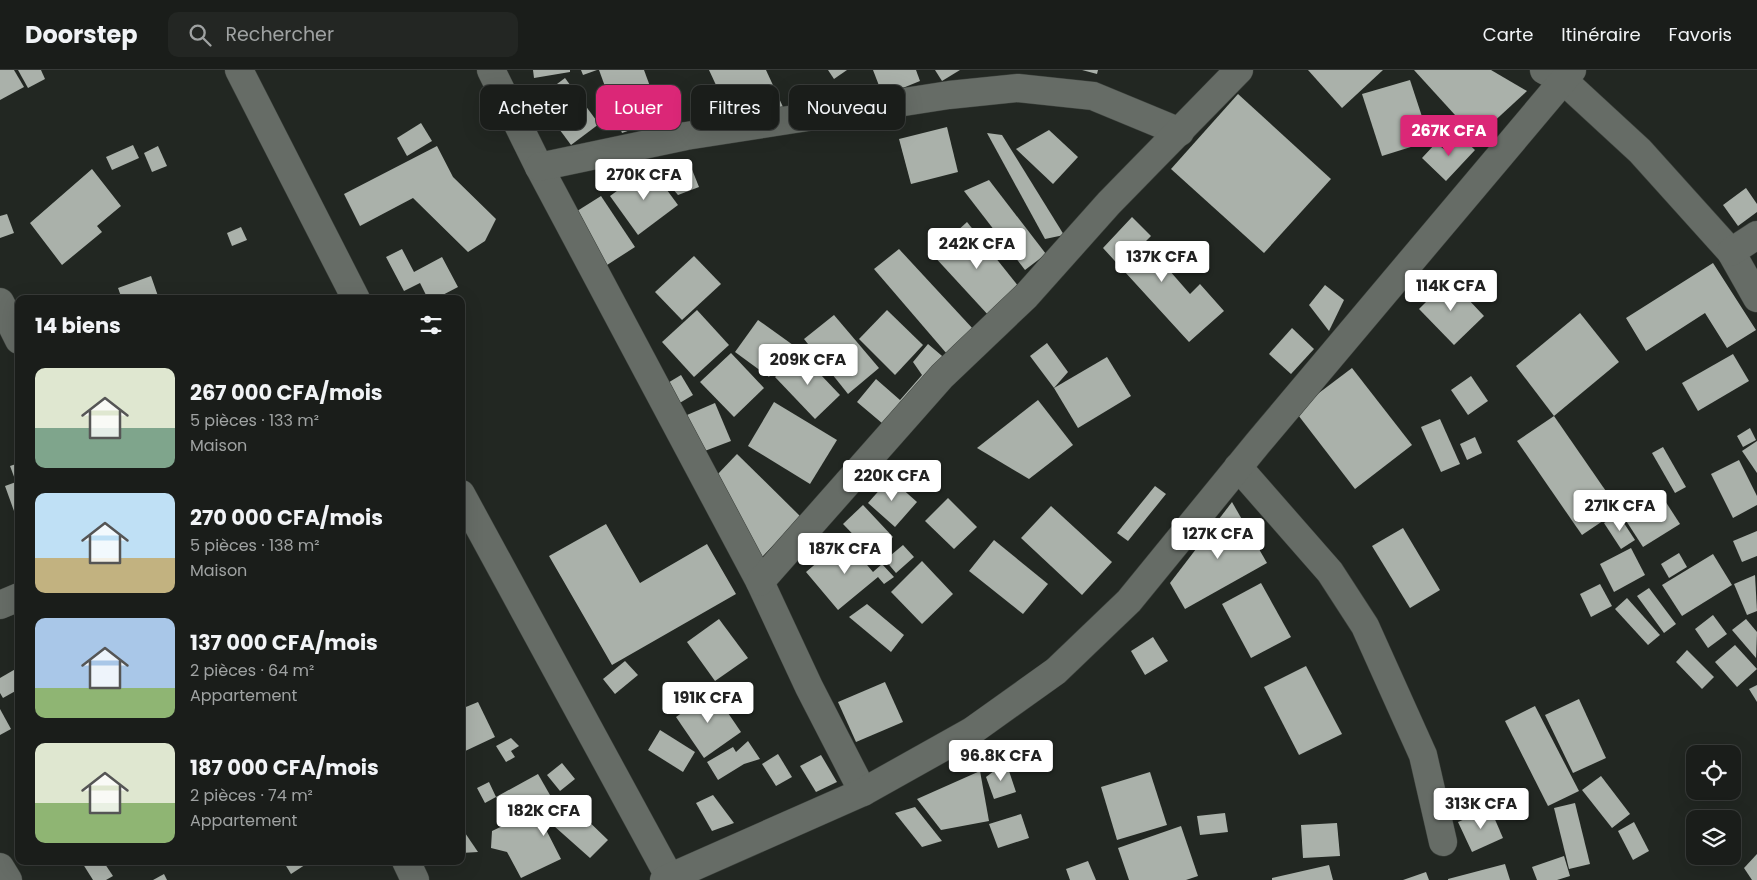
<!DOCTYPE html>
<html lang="fr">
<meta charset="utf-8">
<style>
:root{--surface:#1a1d1a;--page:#232623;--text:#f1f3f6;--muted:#9fa2a2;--line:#383b39;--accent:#db2777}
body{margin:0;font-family:Poppins,sans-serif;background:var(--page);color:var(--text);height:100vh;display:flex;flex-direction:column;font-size:19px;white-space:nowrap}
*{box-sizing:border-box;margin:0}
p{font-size:16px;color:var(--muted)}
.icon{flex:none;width:28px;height:28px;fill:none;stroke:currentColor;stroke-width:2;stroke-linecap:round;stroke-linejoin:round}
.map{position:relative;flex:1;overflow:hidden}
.drawer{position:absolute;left:15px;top:225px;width:450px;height:570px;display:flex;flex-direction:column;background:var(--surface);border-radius:10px;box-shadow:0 5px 20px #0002,0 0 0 1px var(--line)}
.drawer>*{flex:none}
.banner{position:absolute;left:480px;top:15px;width:475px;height:45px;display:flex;gap:10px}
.tools{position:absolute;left:1686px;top:675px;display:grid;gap:10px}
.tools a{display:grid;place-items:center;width:55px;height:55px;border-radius:10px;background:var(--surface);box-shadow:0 5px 20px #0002,0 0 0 1px var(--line);font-size:25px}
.price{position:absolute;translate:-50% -42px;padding:0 11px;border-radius:5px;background:#fff;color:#222;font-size:16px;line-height:32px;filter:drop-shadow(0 1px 2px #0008)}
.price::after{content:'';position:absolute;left:50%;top:30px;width:15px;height:11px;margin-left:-8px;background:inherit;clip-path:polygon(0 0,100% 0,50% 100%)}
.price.on{background:var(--accent);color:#fff}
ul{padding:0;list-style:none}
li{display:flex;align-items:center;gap:15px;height:125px;padding:0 20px}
li span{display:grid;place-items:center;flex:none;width:140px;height:100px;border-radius:10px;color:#555}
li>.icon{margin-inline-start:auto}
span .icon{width:60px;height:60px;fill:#fffc;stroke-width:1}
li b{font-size:21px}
h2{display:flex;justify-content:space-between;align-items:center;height:60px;padding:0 20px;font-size:21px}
.tag{padding:0 18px;border-radius:10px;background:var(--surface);box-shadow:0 5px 20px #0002,0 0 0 1px var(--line);font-size:18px;line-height:45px}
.tag.on{background:var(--accent);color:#fff}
header{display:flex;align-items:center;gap:30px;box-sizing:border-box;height:70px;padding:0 25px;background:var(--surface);border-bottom:1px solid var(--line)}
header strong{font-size:24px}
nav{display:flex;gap:28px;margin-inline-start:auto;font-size:18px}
.search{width:350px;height:45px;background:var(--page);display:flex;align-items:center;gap:12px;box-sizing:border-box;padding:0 18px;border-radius:10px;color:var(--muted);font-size:19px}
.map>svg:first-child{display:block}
.building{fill:#aab1aa}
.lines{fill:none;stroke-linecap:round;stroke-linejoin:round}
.minor-casing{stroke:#3d423d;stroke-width:29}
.minor{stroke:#666c66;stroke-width:28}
</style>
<header>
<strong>Doorstep</strong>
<div class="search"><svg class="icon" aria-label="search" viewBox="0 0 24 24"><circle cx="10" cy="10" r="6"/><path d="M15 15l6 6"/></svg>Rechercher</div>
<nav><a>Carte</a><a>Itinéraire</a><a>Favoris</a></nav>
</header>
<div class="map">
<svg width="1757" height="810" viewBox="0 0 1757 810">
<rect width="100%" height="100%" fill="#222722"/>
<g class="building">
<polygon points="0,0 14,0 24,17 0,30"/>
<polygon points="18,0 41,0 45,9 28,18"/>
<polygon points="533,0 570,0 570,2 534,8"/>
<polygon points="581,0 597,0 583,5"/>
<polygon points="599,0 644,0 662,49 622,63"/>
<polygon points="709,0 766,0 783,37 729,43"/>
<polygon points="828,0 847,0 834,9"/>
<polygon points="873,0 916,0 920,11 883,26"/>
<polygon points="935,0 960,0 942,11"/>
<polygon points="1082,0 1098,0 1097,4"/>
<polygon points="1308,0 1383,0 1342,38"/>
<polygon points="1414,0 1491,0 1527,21 1476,68"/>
<polygon points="565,8 599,54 571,75 537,29"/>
<polygon points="1410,10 1430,71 1382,86 1362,24"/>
<polygon points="1238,24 1331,109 1264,183 1171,99"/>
<polygon points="421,53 432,71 407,86 397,68"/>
<polygon points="947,57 958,102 911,114 899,69"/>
<polygon points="1049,60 1078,87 1053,114 1016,79"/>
<polygon points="987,63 1002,65 1064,165 1045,169"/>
<polygon points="1459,65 1475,80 1446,111 1422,88 1436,73 1445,80"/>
<polygon points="133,75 139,88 112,100 106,87"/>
<polygon points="158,76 167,96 152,102 144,83"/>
<polygon points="437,76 453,107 496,149 485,171 468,182 413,128 360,156 344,124"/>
<polygon points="650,97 678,135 638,165 610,126"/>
<polygon points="691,97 699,117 678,125 655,98"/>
<polygon points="92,99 121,136 97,156 102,162 62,195 30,153"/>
<polygon points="989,110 1046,184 1025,200 964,121"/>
<polygon points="1746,118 1757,134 1757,142 1738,156 1723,135"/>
<polygon points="601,126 635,177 607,195 574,143"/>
<polygon points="7,144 14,163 0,168 0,146"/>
<polygon points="1132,147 1151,166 1142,175 1169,200 1190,224 1200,214 1224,241 1189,272 1103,178"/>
<polygon points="967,152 1023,222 990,247 932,184"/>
<polygon points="241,157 247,170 232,176 227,163"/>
<polygon points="402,179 414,202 442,187 458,217 435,229 428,229 420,213 404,221 386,187"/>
<polygon points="899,179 974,260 947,284 874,199"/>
<polygon points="694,186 721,214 682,250 655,222"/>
<polygon points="1713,193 1756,260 1727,278 1705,243 1646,281 1626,248"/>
<polygon points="151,206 159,229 122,229 118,218"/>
<polygon points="1449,209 1484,246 1454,275 1419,239"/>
<polygon points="1325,215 1344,230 1329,261 1309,235"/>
<polygon points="697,240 729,275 694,307 662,272"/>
<polygon points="887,240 923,275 895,305 859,269"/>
<polygon points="1580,243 1619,292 1554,346 1516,296"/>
<polygon points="834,245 879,298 848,324 804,269"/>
<polygon points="758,250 793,275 769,307 735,282"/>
<polygon points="1292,258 1314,279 1291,304 1269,284"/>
<polygon points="1047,273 1068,302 1054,318 1030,286"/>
<polygon points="928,274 948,291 889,359 857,332 876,309 900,330 922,305 913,292"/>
<polygon points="731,283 764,318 734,347 700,312"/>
<polygon points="800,283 840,325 815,349 775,307"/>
<polygon points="1733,284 1749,311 1698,341 1682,313"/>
<polygon points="1107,287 1131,326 1078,358 1054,318"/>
<polygon points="1352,298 1412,375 1355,419 1295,341"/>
<polygon points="681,305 693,325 678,334 666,314"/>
<polygon points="1471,306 1488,331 1468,345 1451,320"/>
<polygon points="1038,330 1073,375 1029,409 977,378"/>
<polygon points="774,332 837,370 810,414 748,376"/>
<polygon points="715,333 731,371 702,382 687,345"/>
<polygon points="1554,346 1619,440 1582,465 1517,371"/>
<polygon points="1440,349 1460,394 1441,402 1421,357"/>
<polygon points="1750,358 1756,370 1743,377 1737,366"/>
<polygon points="1475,367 1482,383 1467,390 1460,374"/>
<polygon points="1757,371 1757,403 1742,381"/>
<polygon points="1663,377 1686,417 1675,423 1652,383"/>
<polygon points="737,384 801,447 759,490 715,407"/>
<polygon points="1739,390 1757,426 1757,435 1733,448 1711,404"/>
<polygon points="19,393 19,439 14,441 5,416 16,412 10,396"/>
<polygon points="890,408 917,432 895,457 868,433"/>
<polygon points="1155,416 1166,424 1128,471 1117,463"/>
<polygon points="1660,423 1680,454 1643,477 1623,446"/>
<polygon points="948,428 977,457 954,479 925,451"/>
<polygon points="1232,432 1267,493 1185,539 1170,513"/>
<polygon points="863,435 893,467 873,485 843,454"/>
<polygon points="1051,436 1112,492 1082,525 1021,468"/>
<polygon points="1618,444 1635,470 1621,479 1604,453"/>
<polygon points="606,454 640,513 707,474 736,524 612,595 549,486"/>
<polygon points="1403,458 1440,520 1410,538 1372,476"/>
<polygon points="1757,461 1757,486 1742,492 1733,471"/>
<polygon points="845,469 873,502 882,494 894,507 884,514 878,507 838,540 806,502"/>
<polygon points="994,470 1048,514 1023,544 969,501"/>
<polygon points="903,475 914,487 896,503 885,490"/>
<polygon points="1631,478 1645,505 1614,522 1600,494"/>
<polygon points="1679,483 1687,497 1669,508 1661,494"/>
<polygon points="1713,484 1732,515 1682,546 1662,515"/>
<polygon points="922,491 953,524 922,554 891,522"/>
<polygon points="1755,505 1757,541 1747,545 1734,514"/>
<polygon points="1261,513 1291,567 1251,588 1222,534"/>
<polygon points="1600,514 1612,536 1591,547 1580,524"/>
<polygon points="1649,518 1676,554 1664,563 1637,526"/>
<polygon points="1627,528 1660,565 1648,575 1615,539"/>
<polygon points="867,534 904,565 891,582 849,547"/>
<polygon points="1713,545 1727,564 1708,578 1695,559"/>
<polygon points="719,549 748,588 715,611 687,572"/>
<polygon points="1746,549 1757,562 1756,588 1732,560"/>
<polygon points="1153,567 1168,591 1145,605 1131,581"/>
<polygon points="1735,575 1757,599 1737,617 1715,592"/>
<polygon points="1687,580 1714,607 1702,619 1676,592"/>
<polygon points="625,591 638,605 615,624 603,609"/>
<polygon points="1306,596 1342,664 1299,685 1264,617"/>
<polygon points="19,597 19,619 3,628 0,623 0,608"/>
<polygon points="885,612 903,652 856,672 838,632"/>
<polygon points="1757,615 1757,632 1749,619"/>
<polygon points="713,621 741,662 704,688 676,647"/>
<polygon points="1579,629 1606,688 1573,703 1545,645"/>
<polygon points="478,632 495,667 461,683 461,639"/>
<polygon points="1535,636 1579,721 1548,736 1505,651"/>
<polygon points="0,639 11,659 0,665"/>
<polygon points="660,660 695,682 683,702 648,680"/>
<polygon points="511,668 519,676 511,681 515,687 506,692 496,676"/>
<polygon points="748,671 760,689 744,694 718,710 707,692 733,677 736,682"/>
<polygon points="778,684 792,707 776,716 762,694"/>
<polygon points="821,685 837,712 816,722 800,696"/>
<polygon points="1006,692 1016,722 994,729 986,707"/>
<polygon points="562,693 575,709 560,721 547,705"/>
<polygon points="980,701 989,751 941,760 917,729"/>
<polygon points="1150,702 1167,755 1117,770 1101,717"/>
<polygon points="538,704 550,725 506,748 496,727"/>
<polygon points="1601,706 1630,744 1612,758 1582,720"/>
<polygon points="489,712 496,727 485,733 477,718"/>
<polygon points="550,725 577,749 581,744 608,770 590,788 536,740 561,789 521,808 507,782 491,778 492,761 536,740"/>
<polygon points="713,725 734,753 712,761 696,733"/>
<polygon points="1575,733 1590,794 1569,799 1554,738"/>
<polygon points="915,737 942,771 922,777 895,743"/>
<polygon points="1490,738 1503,768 1472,782 1458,752"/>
<polygon points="1225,743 1228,762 1200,765 1197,746"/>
<polygon points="1021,744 1029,768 998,778 989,754"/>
<polygon points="1634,752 1649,781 1633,790 1618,761"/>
<polygon points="1337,753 1340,786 1303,788 1301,755"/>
<polygon points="1181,756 1198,806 1186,810 1129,810 1118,778"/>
<polygon points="461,757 478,782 461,783"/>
<polygon points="1757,784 1757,810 1752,810 1744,798"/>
<polygon points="1564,786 1570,806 1557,810 1537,810 1532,797"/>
<polygon points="81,791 103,791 113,806 106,810 93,810"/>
<polygon points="283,791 311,791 291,804"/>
<polygon points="1088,791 1096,810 1070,810 1066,799"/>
<polygon points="1505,794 1510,810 1448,810 1448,809"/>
<polygon points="1329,795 1333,810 1272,810 1272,808"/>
<polygon points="1426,802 1429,810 1403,810"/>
<polygon points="164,804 167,810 153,810"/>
</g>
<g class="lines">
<g class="minor-casing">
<g id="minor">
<polyline points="239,0 356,229"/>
<polyline points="491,0 539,97 760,512 809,617 863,722"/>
<polyline points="1544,0 1563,10 1640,81 1731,182 1757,228"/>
<polyline points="539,97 686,66 949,25 1018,18 1093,26 1180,62"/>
<polyline points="1731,182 1757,165"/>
<polyline points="0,232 19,270"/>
<polyline points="1238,397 1330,502 1365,556 1423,685 1443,772"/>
<polyline points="461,424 671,810"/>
<polyline points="760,512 942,306 1026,226 1109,133 1239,0"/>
<polyline points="0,535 19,527"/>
<polyline points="406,791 415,810"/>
<polyline points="0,797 8,810"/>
<polyline points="664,810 863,722 972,661 1056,601 1129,531 1258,373 1572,0"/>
</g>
</g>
<use href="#minor" class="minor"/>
</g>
</svg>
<div class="tools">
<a><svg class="icon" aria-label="locate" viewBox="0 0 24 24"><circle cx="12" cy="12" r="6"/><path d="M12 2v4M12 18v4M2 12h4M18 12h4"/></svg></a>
<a><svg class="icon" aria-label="layers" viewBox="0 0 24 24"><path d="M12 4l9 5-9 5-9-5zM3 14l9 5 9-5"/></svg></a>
</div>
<b class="price on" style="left:1449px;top:87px">267K CFA</b>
<b class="price" style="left:644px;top:131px">270K CFA</b>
<b class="price" style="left:977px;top:200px">242K CFA</b>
<b class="price" style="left:1162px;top:213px">137K CFA</b>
<b class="price" style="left:1451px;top:242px">114K CFA</b>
<b class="price" style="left:808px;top:316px">209K CFA</b>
<b class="price" style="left:892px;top:432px">220K CFA</b>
<b class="price" style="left:1620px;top:462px">271K CFA</b>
<b class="price" style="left:1218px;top:490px">127K CFA</b>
<b class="price" style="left:845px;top:505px">187K CFA</b>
<b class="price" style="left:708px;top:654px">191K CFA</b>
<b class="price" style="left:1001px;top:712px">96.8K CFA</b>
<b class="price" style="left:1481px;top:760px">313K CFA</b>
<b class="price" style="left:544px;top:767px">182K CFA</b>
<div class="banner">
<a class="tag">Acheter</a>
<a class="tag on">Louer</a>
<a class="tag">Filtres</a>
<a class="tag">Nouveau</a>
</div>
<section class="drawer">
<h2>14 biens<svg class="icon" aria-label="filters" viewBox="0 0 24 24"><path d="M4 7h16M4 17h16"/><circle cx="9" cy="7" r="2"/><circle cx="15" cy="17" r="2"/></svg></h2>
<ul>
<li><span style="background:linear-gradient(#dfe7d0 60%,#7fa58c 0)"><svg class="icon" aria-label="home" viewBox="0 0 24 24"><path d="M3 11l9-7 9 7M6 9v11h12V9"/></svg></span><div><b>267 000 CFA/mois</b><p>5 pièces · 133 m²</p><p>Maison</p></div></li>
<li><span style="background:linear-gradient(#bfe0f5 65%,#c2b280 0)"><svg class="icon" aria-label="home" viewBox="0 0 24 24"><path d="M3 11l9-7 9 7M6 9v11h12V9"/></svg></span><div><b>270 000 CFA/mois</b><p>5 pièces · 138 m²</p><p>Maison</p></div></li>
<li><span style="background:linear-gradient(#a9c7e8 70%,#8fb573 0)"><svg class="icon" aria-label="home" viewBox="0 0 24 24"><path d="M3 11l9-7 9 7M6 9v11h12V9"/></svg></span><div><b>137 000 CFA/mois</b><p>2 pièces · 64 m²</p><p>Appartement</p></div></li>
<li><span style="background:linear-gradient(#dfe7d0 60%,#8fb573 0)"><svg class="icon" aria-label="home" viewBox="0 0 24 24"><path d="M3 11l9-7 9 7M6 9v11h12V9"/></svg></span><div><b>187 000 CFA/mois</b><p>2 pièces · 74 m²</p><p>Appartement</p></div></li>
</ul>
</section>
</div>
